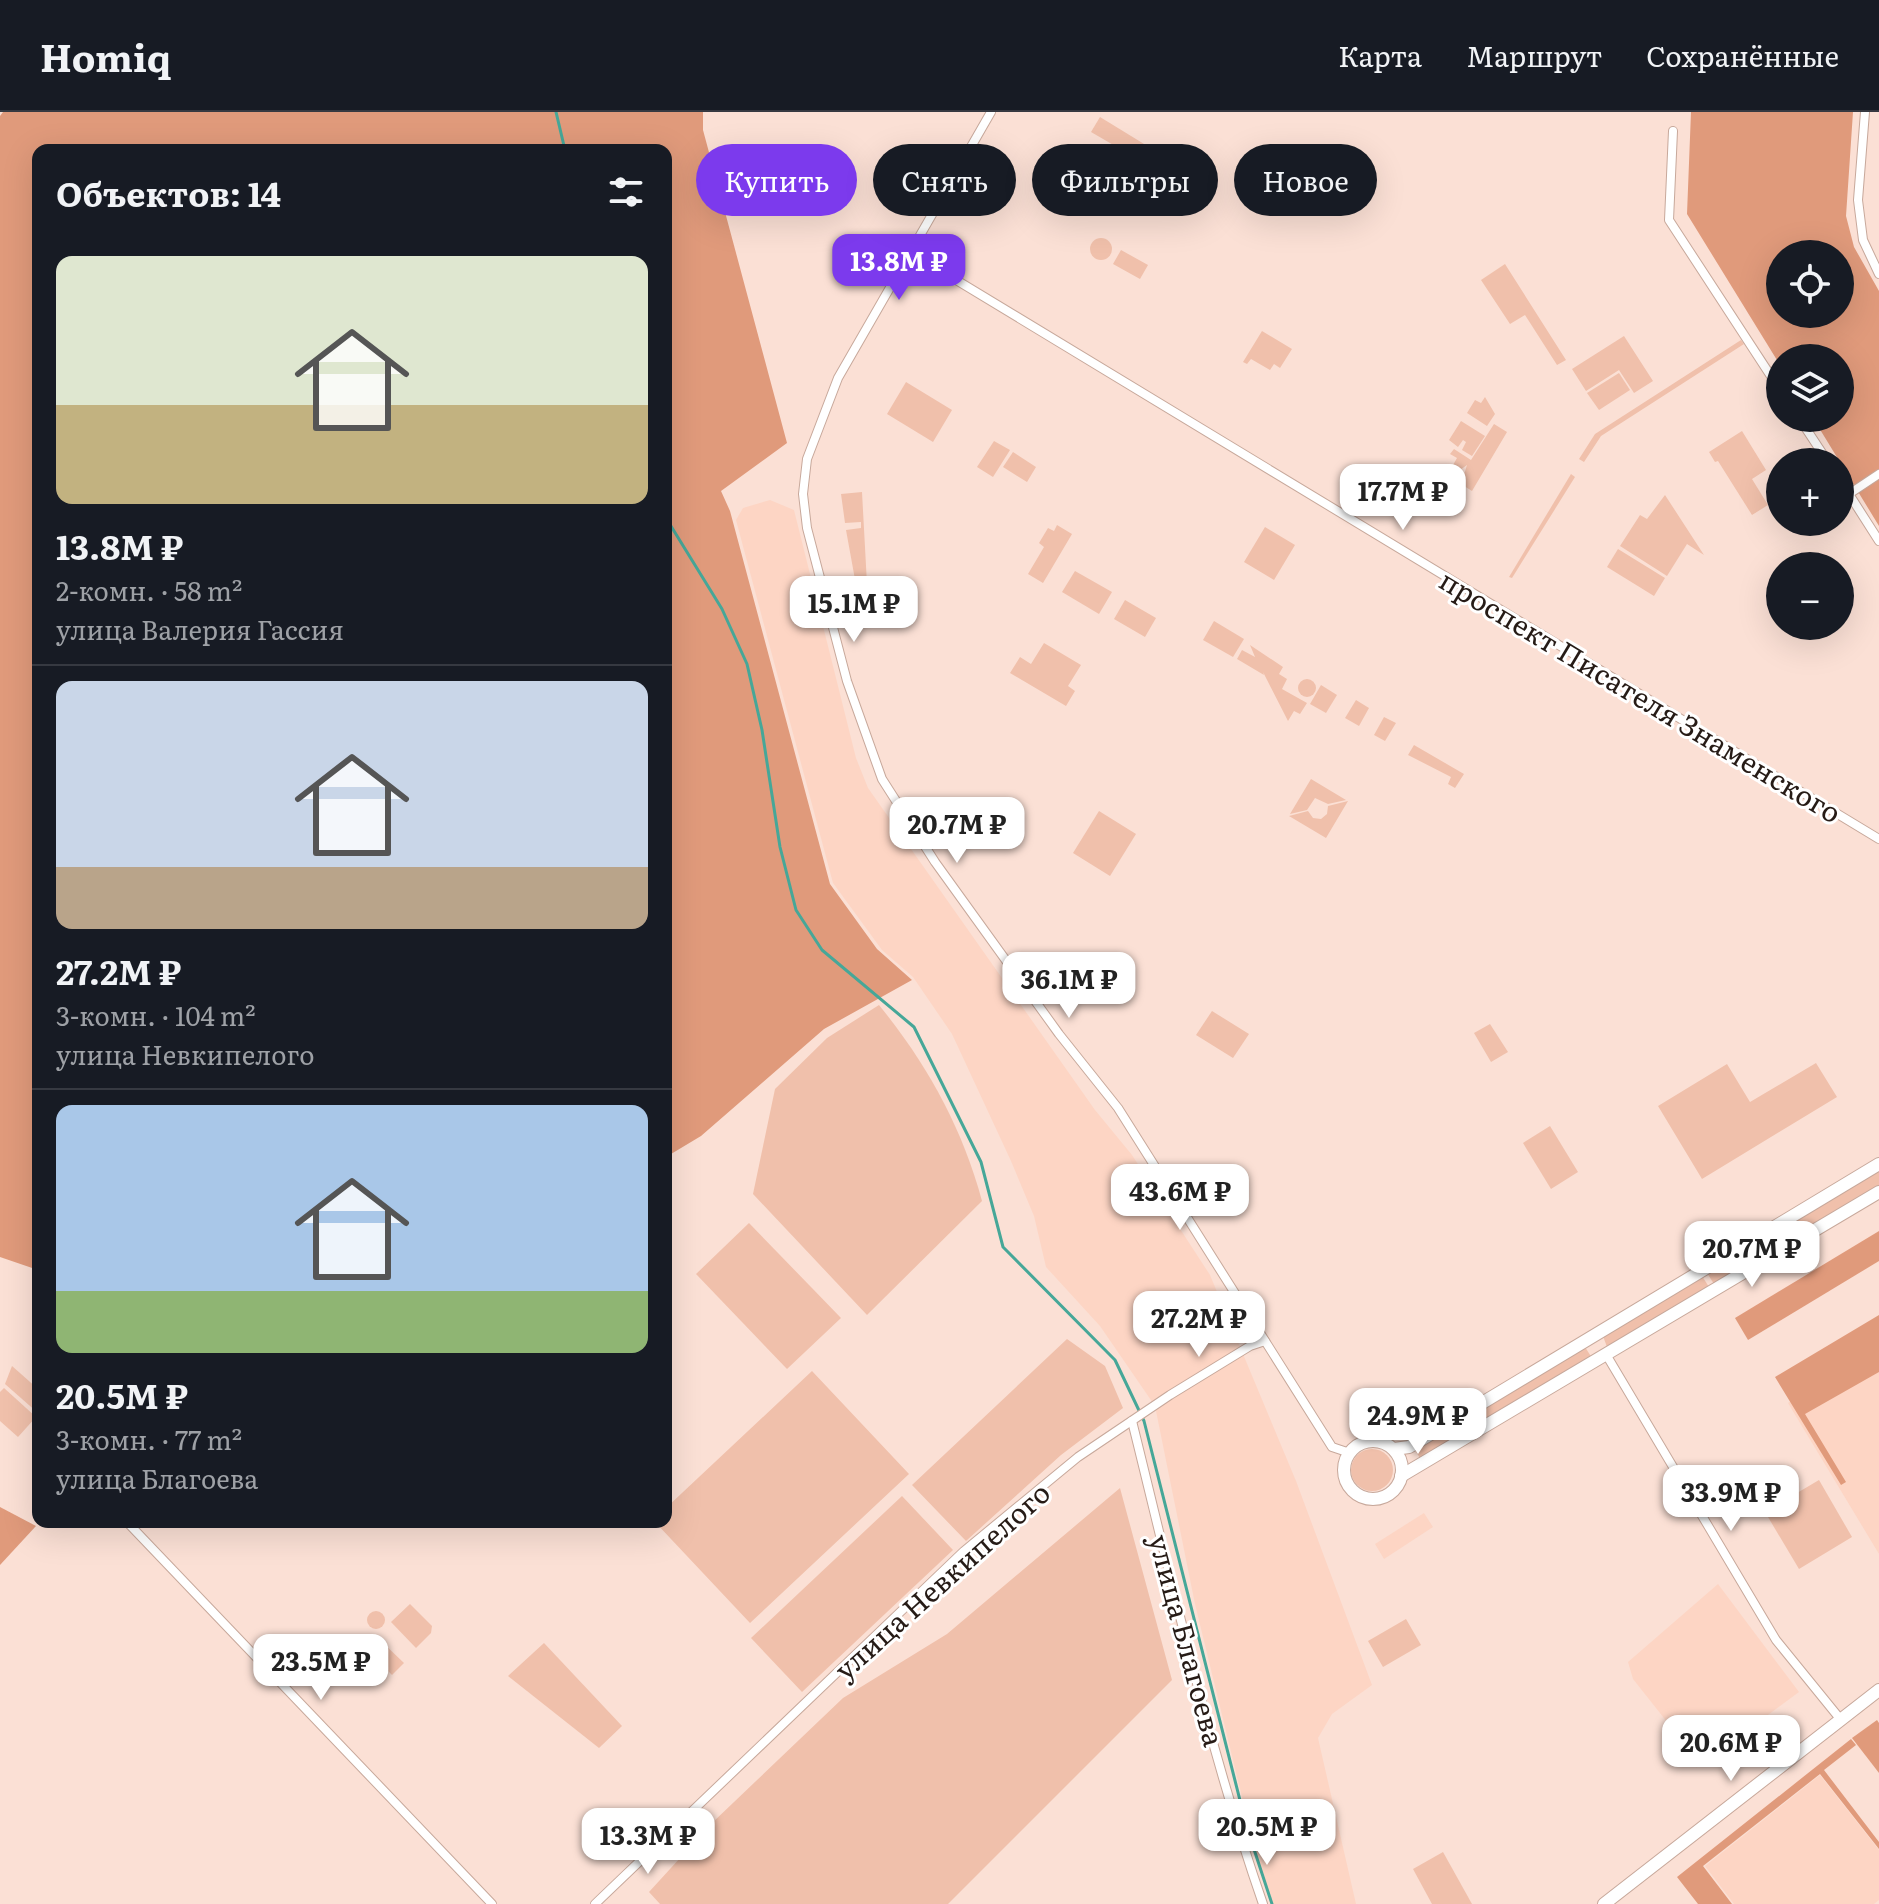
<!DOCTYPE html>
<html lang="ru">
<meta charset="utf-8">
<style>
:root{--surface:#171b24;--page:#242831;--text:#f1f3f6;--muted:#9ea1a6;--line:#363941;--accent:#7c3aed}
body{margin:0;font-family:Literata,serif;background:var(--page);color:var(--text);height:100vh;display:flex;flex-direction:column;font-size:30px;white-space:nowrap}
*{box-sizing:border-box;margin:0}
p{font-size:26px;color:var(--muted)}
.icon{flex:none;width:44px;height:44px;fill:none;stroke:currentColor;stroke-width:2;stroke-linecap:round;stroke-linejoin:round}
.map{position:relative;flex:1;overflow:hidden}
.side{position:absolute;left:32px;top:32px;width:640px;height:1384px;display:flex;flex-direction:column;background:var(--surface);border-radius:16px;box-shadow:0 8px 32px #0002}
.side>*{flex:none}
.top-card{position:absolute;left:696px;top:32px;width:760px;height:72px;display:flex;gap:16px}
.controls{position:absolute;left:1766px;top:128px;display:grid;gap:16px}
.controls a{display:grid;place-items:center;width:88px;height:88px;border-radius:50%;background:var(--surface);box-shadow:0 8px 32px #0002;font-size:40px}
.price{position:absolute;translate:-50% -68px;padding:0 18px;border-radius:16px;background:#fff;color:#222;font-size:26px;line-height:52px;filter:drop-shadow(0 2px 4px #0008)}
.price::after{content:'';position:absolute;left:50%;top:48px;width:24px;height:18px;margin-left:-12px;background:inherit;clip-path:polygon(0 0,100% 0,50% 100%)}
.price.current{background:var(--accent);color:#fff}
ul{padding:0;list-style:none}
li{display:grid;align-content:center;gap:16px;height:424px;padding:0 24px}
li+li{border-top:2px solid var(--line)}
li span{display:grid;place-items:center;height:248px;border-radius:16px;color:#555}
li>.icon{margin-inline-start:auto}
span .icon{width:144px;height:144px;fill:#fffc;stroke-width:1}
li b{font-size:34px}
h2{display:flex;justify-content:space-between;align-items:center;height:96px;padding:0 24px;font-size:34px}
.pill{padding:0 28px;border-radius:36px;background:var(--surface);box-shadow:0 8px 32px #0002;font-size:28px;line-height:72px}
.pill.current{background:var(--accent);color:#fff}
header{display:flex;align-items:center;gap:48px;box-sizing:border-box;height:112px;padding:0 40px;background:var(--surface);border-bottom:2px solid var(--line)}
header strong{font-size:38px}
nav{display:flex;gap:44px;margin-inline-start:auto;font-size:28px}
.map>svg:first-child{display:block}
.built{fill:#fdd5c4}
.green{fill:#f0c0ab}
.forest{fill:#e09a7b;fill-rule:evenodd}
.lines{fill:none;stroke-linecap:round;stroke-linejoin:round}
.stream{stroke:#46a798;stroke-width:3}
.street-casing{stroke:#c7a89b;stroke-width:10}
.secondary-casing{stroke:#c7a89b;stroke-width:14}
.street{stroke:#fff;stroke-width:8}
.secondary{stroke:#fff;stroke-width:12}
.labels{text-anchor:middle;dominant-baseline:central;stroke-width:6;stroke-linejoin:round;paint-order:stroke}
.street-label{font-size:28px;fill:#261b16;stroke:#fff}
</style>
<header>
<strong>Homiq</strong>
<nav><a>Карта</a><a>Маршрут</a><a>Сохранённые</a></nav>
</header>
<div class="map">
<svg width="1879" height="1792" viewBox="0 0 1879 1792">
<rect width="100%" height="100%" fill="#fbe0d5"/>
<g class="built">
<polygon points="770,388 794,398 856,646 868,676 1095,998 1132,1043 1210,1163 1296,1369 1372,1573 1332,1602 1318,1626 1356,1792 1272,1792 1260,1759 1195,1492 1155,1294 1100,1214 1046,1155 1034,1104 1011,1049 952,922 913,865 882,838 833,771 736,408 743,396"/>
<polygon points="1879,1236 1879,1442 1788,1291"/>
<polygon points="1424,1401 1433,1415 1384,1447 1375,1432"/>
<polygon points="1718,1472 1799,1580 1696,1656 1705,1642 1685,1616 1675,1620 1633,1567 1628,1550"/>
<polygon points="1820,1663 1879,1738 1879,1788 1874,1792 1734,1792 1705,1754"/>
</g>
<g class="green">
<polygon points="1100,5 1149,35 1141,49 1091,20"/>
<polygon points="1153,38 1176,52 1167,66 1145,52"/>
<polygon points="1185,58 1197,65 1201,59 1218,69 1208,86 1179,68"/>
<circle cx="1101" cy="137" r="11"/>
<polygon points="1121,138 1148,153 1140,167 1113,152"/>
<polygon points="1505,152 1566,248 1557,253 1525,203 1510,212 1481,168"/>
<polygon points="1262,219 1292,237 1280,256 1274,252 1270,258 1251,247 1247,252 1243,250"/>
<polygon points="1624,224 1653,269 1634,281 1619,258 1586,279 1572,257"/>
<polygon points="1741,228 1744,232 1601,324 1584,350 1579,347 1595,322"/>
<polygon points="1619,261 1630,278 1599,298 1587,281"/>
<polygon points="906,270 952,298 933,330 887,302"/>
<polygon points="1485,285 1495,302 1487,314 1467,301 1475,288 1481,291"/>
<polygon points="1461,309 1485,324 1472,344 1462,338 1466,330 1463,328 1458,335 1449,328"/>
<polygon points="1494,312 1507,320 1472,379 1461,372 1467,353 1460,358 1453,353 1457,346 1450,342 1454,337 1471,348"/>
<polygon points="1742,319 1766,358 1752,367 1768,393 1752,403 1718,349 1715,350 1709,340"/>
<polygon points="994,329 1010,338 993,365 977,355"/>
<polygon points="1013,340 1036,355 1027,370 1003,355"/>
<polygon points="1571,362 1575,365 1512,466 1509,465"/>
<polygon points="862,380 867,472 856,473 846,418 861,416 861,410 845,411 841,382"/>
<polygon points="1665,383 1704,443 1687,432 1667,464 1620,434 1640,403 1647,407"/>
<polygon points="1057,413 1072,422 1043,471 1028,462 1044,435 1039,431 1048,416 1054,419"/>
<polygon points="1265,415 1295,433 1274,468 1244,450"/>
<polygon points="1618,437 1665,466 1654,484 1607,455"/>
<polygon points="1075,459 1112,480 1099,502 1062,480"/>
<polygon points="1125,488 1156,506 1145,525 1114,507"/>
<polygon points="1214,509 1244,527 1233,545 1203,528"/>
<polygon points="1044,531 1081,553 1068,574 1075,579 1066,594 1010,561 1020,545 1031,552"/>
<polygon points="1250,533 1283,555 1279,562 1287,567 1282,577 1307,591 1300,602 1294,599 1288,609 1263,560 1264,563 1237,547 1242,538 1255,545"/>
<circle cx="1307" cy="576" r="9"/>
<polygon points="1321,573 1337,583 1326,601 1310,592"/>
<polygon points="1356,588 1369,596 1359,614 1345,606"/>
<polygon points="1384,605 1396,611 1385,629 1374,623"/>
<polygon points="1414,633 1464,662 1455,676 1448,672 1451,665 1408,643"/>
<polygon points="1311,667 1346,688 1328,692 1315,686 1307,698 1290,702"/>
<polygon points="1348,689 1326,726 1289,704 1308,699 1313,706 1321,707 1327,702 1328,694"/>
<polygon points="1099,699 1136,722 1110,764 1073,741"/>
<path d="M879 893C927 952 962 1015 982 1089L867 1203 753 1082 775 977 827 926Z"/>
<polygon points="1212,899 1249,922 1233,946 1196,923"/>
<polygon points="1490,912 1508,940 1491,950 1474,921"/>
<polygon points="1816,951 1837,985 1702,1067 1658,994 1727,952 1750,990"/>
<polygon points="1550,1014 1578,1060 1551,1077 1523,1031"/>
<polygon points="1879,1057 1879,1073 1714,1172 1707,1161"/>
<polygon points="749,1111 841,1206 787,1257 696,1162"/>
<polygon points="1702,1164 1709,1175 1607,1235 1603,1224"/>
<polygon points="1067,1227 1105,1254 1123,1296 1061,1343 966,1429 912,1373"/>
<polygon points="1585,1235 1592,1246 1421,1348 1415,1338"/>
<polygon points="12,1254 38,1277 38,1301 5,1272"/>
<polygon points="812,1259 909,1362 750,1511 655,1410 666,1410 666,1396"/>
<polygon points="4,1276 36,1305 18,1325 0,1309 0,1280"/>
<circle cx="1372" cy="1358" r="21"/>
<polygon points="1819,1368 1852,1425 1799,1457 1765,1400"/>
<polygon points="1120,1376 1172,1568 948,1792 660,1792 649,1780 712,1711 843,1586 947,1522"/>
<polygon points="902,1384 953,1438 802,1580 751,1526"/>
<polygon points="410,1492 432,1514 431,1521 416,1536 391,1510"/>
<circle cx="376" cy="1508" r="9"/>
<polygon points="1406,1507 1421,1533 1383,1555 1368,1529"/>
<polygon points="382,1530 404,1551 392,1563 371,1541"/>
<polygon points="544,1531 622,1614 599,1636 508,1564"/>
<polygon points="1443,1740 1472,1792 1432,1792 1413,1757"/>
</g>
<g class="forest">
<polygon points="3,0 703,0 703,18 787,331 721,379 730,399 830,772 877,837 912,868 824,917 701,1024 666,1045 666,38 38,38 38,1158 0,1145 0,4"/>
<path d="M1691 0H1853L1846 104 1854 135 1879 179V414L1813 306H1840V246H1780V253L1687 102ZM1780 142H1840V202H1780Z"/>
<polygon points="1879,1119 1879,1149 1748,1228 1735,1206"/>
<polygon points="1879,1203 1879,1260 1805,1302 1846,1370 1841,1373 1775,1265"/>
<polygon points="0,1395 36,1414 0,1453"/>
<polygon points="1877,1608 1879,1611 1879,1661 1852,1626"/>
<polygon points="1851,1627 1856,1633 1824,1658 1879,1730 1879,1737 1820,1662 1703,1754 1732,1792 1698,1792 1677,1765"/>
</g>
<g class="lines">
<g class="stream">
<polyline points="556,0 565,38"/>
<polyline points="666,406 722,497 747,552 762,618 780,735 796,798 822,838 914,915 981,1050 1003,1135 1115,1248 1144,1309 1247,1716 1272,1792"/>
</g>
<g class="street-casing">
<g id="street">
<polyline points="991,0 838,266 807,347 803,382 807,416 847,569 882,667 935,750 1059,922 1118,996 1332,1335 1350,1341"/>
<polyline points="1865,0 1858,88 1863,128 1879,162"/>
<polyline points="1673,19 1669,108 1780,278"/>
<polyline points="910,140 1879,727"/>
<polyline points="1799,306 1828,350"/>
<polyline points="1840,368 1879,429"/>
<polyline points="1849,382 1879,362"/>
<polyline points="1607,1244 1776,1528 1841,1608"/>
<path d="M1132 1309C1172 1470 1208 1634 1263 1792"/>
<polyline points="127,1410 492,1792"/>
<polyline points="595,1792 964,1439 1078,1345 1170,1283 1250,1234 1265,1229"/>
</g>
</g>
<g class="secondary-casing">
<g id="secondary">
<circle cx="1373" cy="1358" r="29"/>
<polyline points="1394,1337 1409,1335 1879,1052"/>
<polyline points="1401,1364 1879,1080"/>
<polyline points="1604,1792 1879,1578"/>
</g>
</g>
<use href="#street" class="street"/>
<use href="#secondary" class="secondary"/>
</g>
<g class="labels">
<g class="street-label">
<text transform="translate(1641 583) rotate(31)">проспект Писателя Знаменского</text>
<text transform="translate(941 1468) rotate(-42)">улица Невкипелого</text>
<text transform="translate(1188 1528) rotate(75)">улица Благоева</text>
</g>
</g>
</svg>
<div class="controls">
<a><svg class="icon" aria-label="locate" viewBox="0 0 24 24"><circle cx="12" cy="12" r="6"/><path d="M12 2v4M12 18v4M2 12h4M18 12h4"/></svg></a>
<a><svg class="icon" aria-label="layers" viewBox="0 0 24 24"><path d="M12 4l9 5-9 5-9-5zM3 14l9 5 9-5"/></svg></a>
<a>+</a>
<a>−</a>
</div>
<b class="price current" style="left:899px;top:190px">13.8M ₽</b>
<b class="price" style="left:1403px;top:420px">17.7M ₽</b>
<b class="price" style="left:854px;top:532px">15.1M ₽</b>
<b class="price" style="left:957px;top:753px">20.7M ₽</b>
<b class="price" style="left:1069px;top:908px">36.1M ₽</b>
<b class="price" style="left:1180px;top:1120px">43.6M ₽</b>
<b class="price" style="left:1752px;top:1177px">20.7M ₽</b>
<b class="price" style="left:1199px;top:1247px">27.2M ₽</b>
<b class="price" style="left:1418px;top:1344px">24.9M ₽</b>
<b class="price" style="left:1731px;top:1421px">33.9M ₽</b>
<b class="price" style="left:321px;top:1590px">23.5M ₽</b>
<b class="price" style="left:1731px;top:1671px">20.6M ₽</b>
<b class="price" style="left:1267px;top:1755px">20.5M ₽</b>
<b class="price" style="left:648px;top:1764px">13.3M ₽</b>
<div class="top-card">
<a class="pill current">Купить</a>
<a class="pill">Снять</a>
<a class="pill">Фильтры</a>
<a class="pill">Новое</a>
</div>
<section class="side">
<h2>Объектов: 14<svg class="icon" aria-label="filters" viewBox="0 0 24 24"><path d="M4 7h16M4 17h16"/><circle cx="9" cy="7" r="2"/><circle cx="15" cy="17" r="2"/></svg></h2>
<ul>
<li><span style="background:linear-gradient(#dfe7d0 60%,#c2b280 0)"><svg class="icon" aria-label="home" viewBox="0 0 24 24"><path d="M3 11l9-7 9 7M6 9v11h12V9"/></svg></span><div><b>13.8M ₽</b><p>2-комн. · 58 m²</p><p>улица Валерия Гассия</p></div></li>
<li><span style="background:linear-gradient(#c9d6e8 75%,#b9a48a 0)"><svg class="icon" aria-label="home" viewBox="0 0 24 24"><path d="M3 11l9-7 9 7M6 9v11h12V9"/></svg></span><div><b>27.2M ₽</b><p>3-комн. · 104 m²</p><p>улица Невкипелого</p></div></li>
<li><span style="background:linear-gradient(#a9c7e8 75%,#8fb573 0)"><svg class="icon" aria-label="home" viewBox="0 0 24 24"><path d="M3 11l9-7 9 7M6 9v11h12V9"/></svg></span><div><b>20.5M ₽</b><p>3-комн. · 77 m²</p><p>улица Благоева</p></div></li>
</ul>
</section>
</div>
